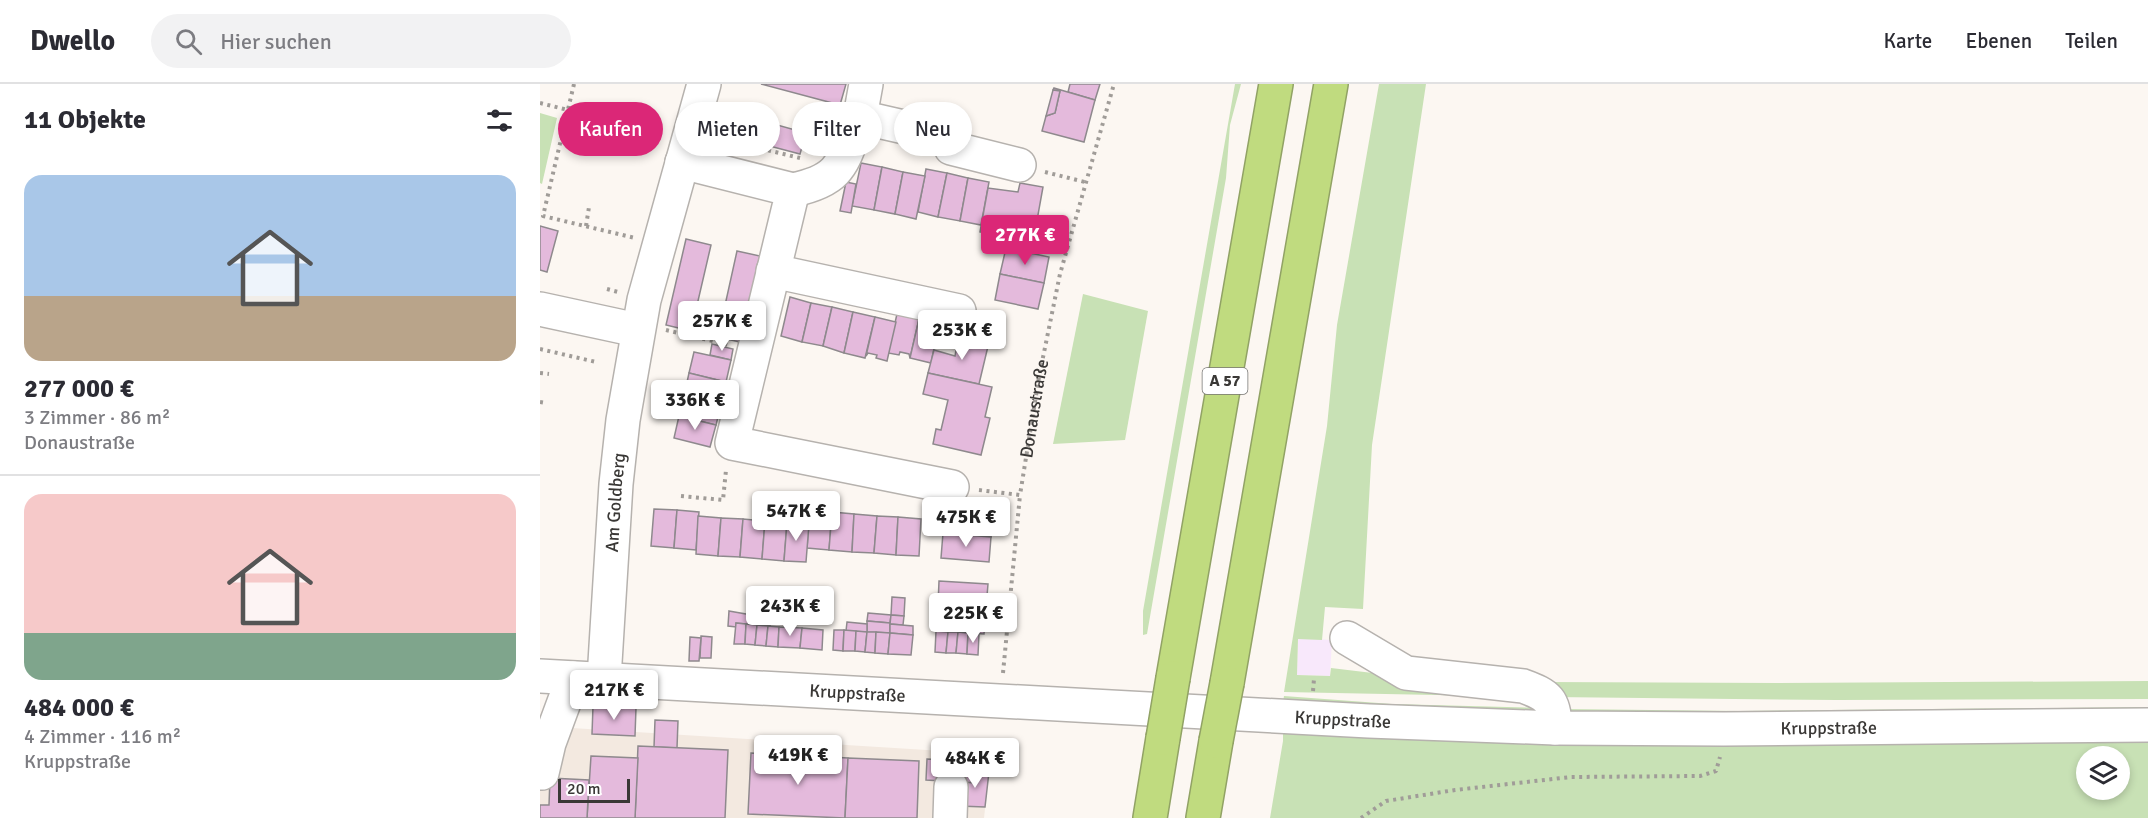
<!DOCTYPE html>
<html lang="de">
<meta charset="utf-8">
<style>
:root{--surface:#fff;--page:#f2f2f3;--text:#2b2b33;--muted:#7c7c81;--line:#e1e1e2;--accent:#db2777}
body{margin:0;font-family:Signika,sans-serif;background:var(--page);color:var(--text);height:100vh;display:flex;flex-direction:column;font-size:22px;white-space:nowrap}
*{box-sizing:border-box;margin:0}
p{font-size:20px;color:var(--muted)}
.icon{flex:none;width:33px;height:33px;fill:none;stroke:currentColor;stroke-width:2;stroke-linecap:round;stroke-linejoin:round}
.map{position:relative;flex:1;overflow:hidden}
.sheet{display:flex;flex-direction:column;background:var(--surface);width:540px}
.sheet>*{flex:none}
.guide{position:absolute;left:18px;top:18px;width:570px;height:54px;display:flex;gap:12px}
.tools{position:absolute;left:1536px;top:662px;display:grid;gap:12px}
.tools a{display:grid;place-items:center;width:54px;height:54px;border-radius:50%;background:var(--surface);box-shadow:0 3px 9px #0003;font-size:30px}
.scale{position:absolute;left:18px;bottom:15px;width:72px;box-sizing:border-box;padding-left:6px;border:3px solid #3a3836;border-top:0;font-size:16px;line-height:21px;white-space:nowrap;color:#3a3836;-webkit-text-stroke:4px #fff;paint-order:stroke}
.price{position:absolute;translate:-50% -51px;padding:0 14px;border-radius:6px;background:#fff;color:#222;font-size:20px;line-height:39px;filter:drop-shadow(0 2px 3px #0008)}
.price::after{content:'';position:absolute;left:50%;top:36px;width:18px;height:14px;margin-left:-9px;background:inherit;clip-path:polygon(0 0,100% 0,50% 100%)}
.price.current{background:var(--accent);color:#fff}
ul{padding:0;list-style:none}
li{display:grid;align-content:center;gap:12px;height:318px;padding:0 24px}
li+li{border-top:2px solid var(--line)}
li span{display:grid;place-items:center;height:186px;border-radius:18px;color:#555}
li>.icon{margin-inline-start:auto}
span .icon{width:108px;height:108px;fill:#fffc;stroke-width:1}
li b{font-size:26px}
h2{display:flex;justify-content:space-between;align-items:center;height:72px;padding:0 24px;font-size:26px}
.tag{padding:0 21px;border-radius:27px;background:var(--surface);box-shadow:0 3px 9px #0003;font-size:21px;line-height:54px}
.tag.current{background:var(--accent);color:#fff}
header{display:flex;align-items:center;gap:36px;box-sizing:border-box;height:84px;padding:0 30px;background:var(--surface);border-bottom:2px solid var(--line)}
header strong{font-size:28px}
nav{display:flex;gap:33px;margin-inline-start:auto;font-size:21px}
.search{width:420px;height:54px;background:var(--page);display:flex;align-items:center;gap:15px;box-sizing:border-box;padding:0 21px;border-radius:33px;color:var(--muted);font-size:22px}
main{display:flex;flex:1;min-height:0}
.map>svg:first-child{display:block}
.built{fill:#f3e9e0}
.industrial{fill:#f8e8fb}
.green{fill:#c8e1b5;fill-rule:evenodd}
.building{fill:#e4badc;stroke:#8e898d;stroke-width:1.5}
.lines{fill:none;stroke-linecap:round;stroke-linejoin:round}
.minor-casing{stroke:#b6b2ae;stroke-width:36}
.highway-casing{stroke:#91a265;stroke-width:36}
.path{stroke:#a09c98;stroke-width:4;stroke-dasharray:3 4.5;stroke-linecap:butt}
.minor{stroke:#fff;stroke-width:33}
.highway{stroke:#c0db7f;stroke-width:33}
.highway-bridge-casing{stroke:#91a265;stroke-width:36;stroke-linecap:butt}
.highway-bridge{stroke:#c0db7f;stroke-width:33}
.labels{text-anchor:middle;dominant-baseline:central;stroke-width:4.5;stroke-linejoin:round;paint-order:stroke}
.shield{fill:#fff;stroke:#757472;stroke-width:1.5}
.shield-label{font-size:16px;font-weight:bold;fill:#3a3836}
.street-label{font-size:18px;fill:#3a3836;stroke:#fff}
</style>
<header>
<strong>Dwello</strong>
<div class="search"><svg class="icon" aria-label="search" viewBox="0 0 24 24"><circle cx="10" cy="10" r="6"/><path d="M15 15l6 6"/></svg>Hier suchen</div>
<nav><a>Karte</a><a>Ebenen</a><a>Teilen</a></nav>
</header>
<main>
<section class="sheet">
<h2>11 Objekte<svg class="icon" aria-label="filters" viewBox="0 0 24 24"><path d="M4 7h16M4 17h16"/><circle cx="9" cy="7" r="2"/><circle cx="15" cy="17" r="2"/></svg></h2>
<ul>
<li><span style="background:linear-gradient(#a9c7e8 65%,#b9a48a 0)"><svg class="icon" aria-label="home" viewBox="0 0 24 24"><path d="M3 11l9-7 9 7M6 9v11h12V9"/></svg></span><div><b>277 000 €</b><p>3 Zimmer · 86 m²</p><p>Donaustraße</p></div></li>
<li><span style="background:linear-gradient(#f6c9c9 75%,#7fa58c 0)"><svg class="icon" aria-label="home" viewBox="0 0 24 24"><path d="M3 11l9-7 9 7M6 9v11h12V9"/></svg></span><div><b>484 000 €</b><p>4 Zimmer · 116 m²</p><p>Kruppstraße</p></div></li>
</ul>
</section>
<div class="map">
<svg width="1608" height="734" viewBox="0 0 1608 734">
<rect width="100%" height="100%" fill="#fcf7f2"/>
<polygon class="built" points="0,642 451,670 444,734 0,734"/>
<polygon class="industrial" points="758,554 792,556 790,592 757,591"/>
<g class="green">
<polygon points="695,0 701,0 690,41 686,94 607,550 603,551 603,527"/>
<polygon points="839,0 886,0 832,361 823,525 785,523 782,556 758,555 757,591 790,592 791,584 866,593 947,612 744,608 787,342 797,241"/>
<polygon points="0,29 17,34 2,100 0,99"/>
<polygon points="543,210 608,227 585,356 513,360"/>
<polygon points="1608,597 1608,615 1297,616 1012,613 1004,598 1238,599"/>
<polygon points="744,612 852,620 1006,624 1006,631 743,618"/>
<polygon points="1608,623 1608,629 1023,631 1023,625 1199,627"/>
<path d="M743 644 1608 654V734H730L743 657ZM1546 672H1580V705H1546Z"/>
</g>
<g class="building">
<polygon points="221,0 306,0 300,21"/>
<polygon points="530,0 560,0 555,16 528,8"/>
<polygon points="514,4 555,16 544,58 502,47 506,32 515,29 520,7 513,6"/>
<polygon points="513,6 520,7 515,29 506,32"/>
<polygon points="183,26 266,49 260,70 177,48"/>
<polygon points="321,79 342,83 334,126 312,122"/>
<polygon points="342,83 363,88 355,130 334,126"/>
<polygon points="386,85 407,89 398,133 378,128"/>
<polygon points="363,88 385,92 376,135 355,130"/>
<polygon points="407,89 428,94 420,137 398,133"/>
<polygon points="428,94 449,98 441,141 420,137"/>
<polygon points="306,98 316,100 311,129 300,127"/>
<polygon points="480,99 503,103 496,142 469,137 466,153 440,148 448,104 478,108"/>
<polygon points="0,142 18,147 7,188 0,186"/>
<polygon points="472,154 486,157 484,168 470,165"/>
<polygon points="146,155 171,161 151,247 126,241"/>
<polygon points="466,164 509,173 504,199 460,190"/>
<polygon points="197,167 220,172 200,258 178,253"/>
<polygon points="460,190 504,199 498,225 455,216"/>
<polygon points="250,213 271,219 262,258 241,252"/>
<polygon points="271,219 292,223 283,262 262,258"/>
<polygon points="292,223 313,228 304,269 283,262"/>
<polygon points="313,228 335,233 325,274 304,269"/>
<polygon points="357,230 379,235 370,274 369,270 360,268 359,271 348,269"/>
<polygon points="335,233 356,238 347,277 336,274 337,271 328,269 326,272"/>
<polygon points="379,235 399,240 391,279 370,274"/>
<polygon points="419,251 449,258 439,300 388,289 394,266 415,272"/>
<polygon points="172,260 193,265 191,276 170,271"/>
<polygon points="154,268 191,276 186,298 149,289"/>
<polygon points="149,289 186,298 181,321 144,312"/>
<polygon points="388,289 452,303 445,333 450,334 441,371 393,360 396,345 401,346 408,316 383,310"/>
<polygon points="144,312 181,321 176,341 139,332"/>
<polygon points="139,332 176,341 170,363 134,354"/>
<polygon points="114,425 137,426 134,464 111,462"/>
<polygon points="404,425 453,429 451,453 403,449"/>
<polygon points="137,426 159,428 156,466 134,464"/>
<polygon points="270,427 292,428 289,466 267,464"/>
<polygon points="292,428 314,430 312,468 289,466"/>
<polygon points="314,430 337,432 334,469 312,468"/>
<polygon points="158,432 181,434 178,472 156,470"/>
<polygon points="337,432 358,433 356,471 334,469"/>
<polygon points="358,433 381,435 379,472 356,471"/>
<polygon points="181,434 203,435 200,473 178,472"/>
<polygon points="203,435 225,437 222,475 200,473"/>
<polygon points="225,437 247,439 244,477 222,475"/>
<polygon points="247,439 269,440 266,478 244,477"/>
<polygon points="403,449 451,453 449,478 401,474"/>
<polygon points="399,497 448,500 446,524 398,521"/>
<polygon points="352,513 365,514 364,532 351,531"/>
<polygon points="398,521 446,524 444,550 396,547"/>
<polygon points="189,527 217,532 217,541 196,539 196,543 188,542"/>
<polygon points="328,529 351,531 350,539 327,537"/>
<polygon points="351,531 364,532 363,541 350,540"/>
<polygon points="217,532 231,533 230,542 217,541"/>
<polygon points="327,537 350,539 350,549 327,548"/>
<polygon points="307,538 327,540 327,548 306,547"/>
<polygon points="196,539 206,540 205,560 194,560"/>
<polygon points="206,540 217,541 215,561 205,560"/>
<polygon points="350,540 373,542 373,551 350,549"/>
<polygon points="217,541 228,542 226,562 215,561"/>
<polygon points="228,542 239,543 238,563 226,562"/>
<polygon points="239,543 262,544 260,564 238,563"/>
<polygon points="262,544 283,546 282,566 260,564"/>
<polygon points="294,546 304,546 303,567 293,566"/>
<polygon points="304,546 316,547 315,567 303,567"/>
<polygon points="316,547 327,548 325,568 315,567"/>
<polygon points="396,547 408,548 406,569 395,568"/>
<polygon points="327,548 336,548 335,569 325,568"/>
<polygon points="336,548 350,549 348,570 335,569"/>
<polygon points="408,548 418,548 416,569 406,569"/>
<polygon points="418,548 428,549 427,570 416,569"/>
<polygon points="350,549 373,551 371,571 348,570"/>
<polygon points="428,549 439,550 438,571 427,570"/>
<polygon points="161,552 172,553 171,574 160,574"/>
<polygon points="150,553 161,554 159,577 149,577"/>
<polygon points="53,622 96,624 95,652 52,650"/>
<polygon points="115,636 138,637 137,664 114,663"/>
<polygon points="98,662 188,666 185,734 95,734"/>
<polygon points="211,669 308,674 305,734 208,730"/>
<polygon points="51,672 98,674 95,734 47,734"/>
<polygon points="308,674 379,677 377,734 305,734"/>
<polygon points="387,675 438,678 437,699 386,696"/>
<polygon points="438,678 450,679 445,723 419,722 419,698 437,699"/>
<polygon points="10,694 49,696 47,734 0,734 0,721 9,721"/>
</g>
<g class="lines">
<g class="minor-casing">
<g id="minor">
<polyline points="320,33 326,0"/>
<polyline points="142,78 253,106 192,359 412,403"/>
<path d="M253 106C305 95 302 77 320 33L412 54 411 64 479 81"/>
<polyline points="233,187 419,227"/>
<polyline points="0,225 97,246"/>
<path d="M807 554 866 589 983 602C1008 611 1015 616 1015 644"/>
<path id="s2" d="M0 592 829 637 1015 644 1184 645 1608 641"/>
<path id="s3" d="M64 595 76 400 83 336 104 216 164 0"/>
<polyline points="0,688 2,689 9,659 33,594"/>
<polyline points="410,734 411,703"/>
</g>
</g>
<g class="highway-casing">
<g id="highway">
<polyline points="633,594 736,0"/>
<polyline points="687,599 791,0"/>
<polyline points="610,734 623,654"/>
<polyline points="663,734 676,657"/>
</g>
</g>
<g class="path">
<polyline points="34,0 3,132 95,154"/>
<polyline points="0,19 28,26"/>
<polyline points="177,54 260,74"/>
<polyline points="505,88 545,98"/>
<polyline points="46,142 49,123"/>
<polyline points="67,205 78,208"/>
<polyline points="126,246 189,261"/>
<polyline points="0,265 56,278"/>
<polyline points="0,289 9,290"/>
<polyline points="0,318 6,319"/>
<path id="s1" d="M439 406 480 411 499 293 520 190 574 0"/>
<polyline points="141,412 183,416 186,386"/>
<polyline points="463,589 480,411"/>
<polyline points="773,607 774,595"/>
<polyline points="821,734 846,717 915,706 1031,693 1160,692 1176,687 1180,673"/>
</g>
<use href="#minor" class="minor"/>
<use href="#highway" class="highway"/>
<g class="highway-bridge-casing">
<g id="highway-bridge">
<polyline points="623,654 633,594"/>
<polyline points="676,657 687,599"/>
</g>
</g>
<use href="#highway-bridge" class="highway-bridge"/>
</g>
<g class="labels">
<rect class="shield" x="662.5" y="284" width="45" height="26" rx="4.5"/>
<g class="shield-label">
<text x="685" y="297">A 57</text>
</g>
<g class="street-label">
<text stroke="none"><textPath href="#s1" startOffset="129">Donaustraße</textPath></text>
<text stroke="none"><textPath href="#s3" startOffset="177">Am Goldberg</textPath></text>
<text stroke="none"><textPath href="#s2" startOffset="318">Kruppstraße</textPath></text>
<text stroke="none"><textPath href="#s2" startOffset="804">Kruppstraße</textPath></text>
<text stroke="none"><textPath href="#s2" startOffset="1290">Kruppstraße</textPath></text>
</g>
</g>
</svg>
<div class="tools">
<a><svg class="icon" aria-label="layers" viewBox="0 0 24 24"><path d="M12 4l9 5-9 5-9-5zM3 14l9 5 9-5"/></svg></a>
</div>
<div class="scale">20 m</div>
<b class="price current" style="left:485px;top:182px">277K €</b>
<b class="price" style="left:182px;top:268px">257K €</b>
<b class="price" style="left:422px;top:277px">253K €</b>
<b class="price" style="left:155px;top:347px">336K €</b>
<b class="price" style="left:256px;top:458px">547K €</b>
<b class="price" style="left:426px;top:464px">475K €</b>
<b class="price" style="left:250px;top:553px">243K €</b>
<b class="price" style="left:433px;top:560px">225K €</b>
<b class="price" style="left:74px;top:637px">217K €</b>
<b class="price" style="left:258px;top:702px">419K €</b>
<b class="price" style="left:435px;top:705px">484K €</b>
<div class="guide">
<a class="tag current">Kaufen</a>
<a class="tag">Mieten</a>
<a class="tag">Filter</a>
<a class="tag">Neu</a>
</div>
</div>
</main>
